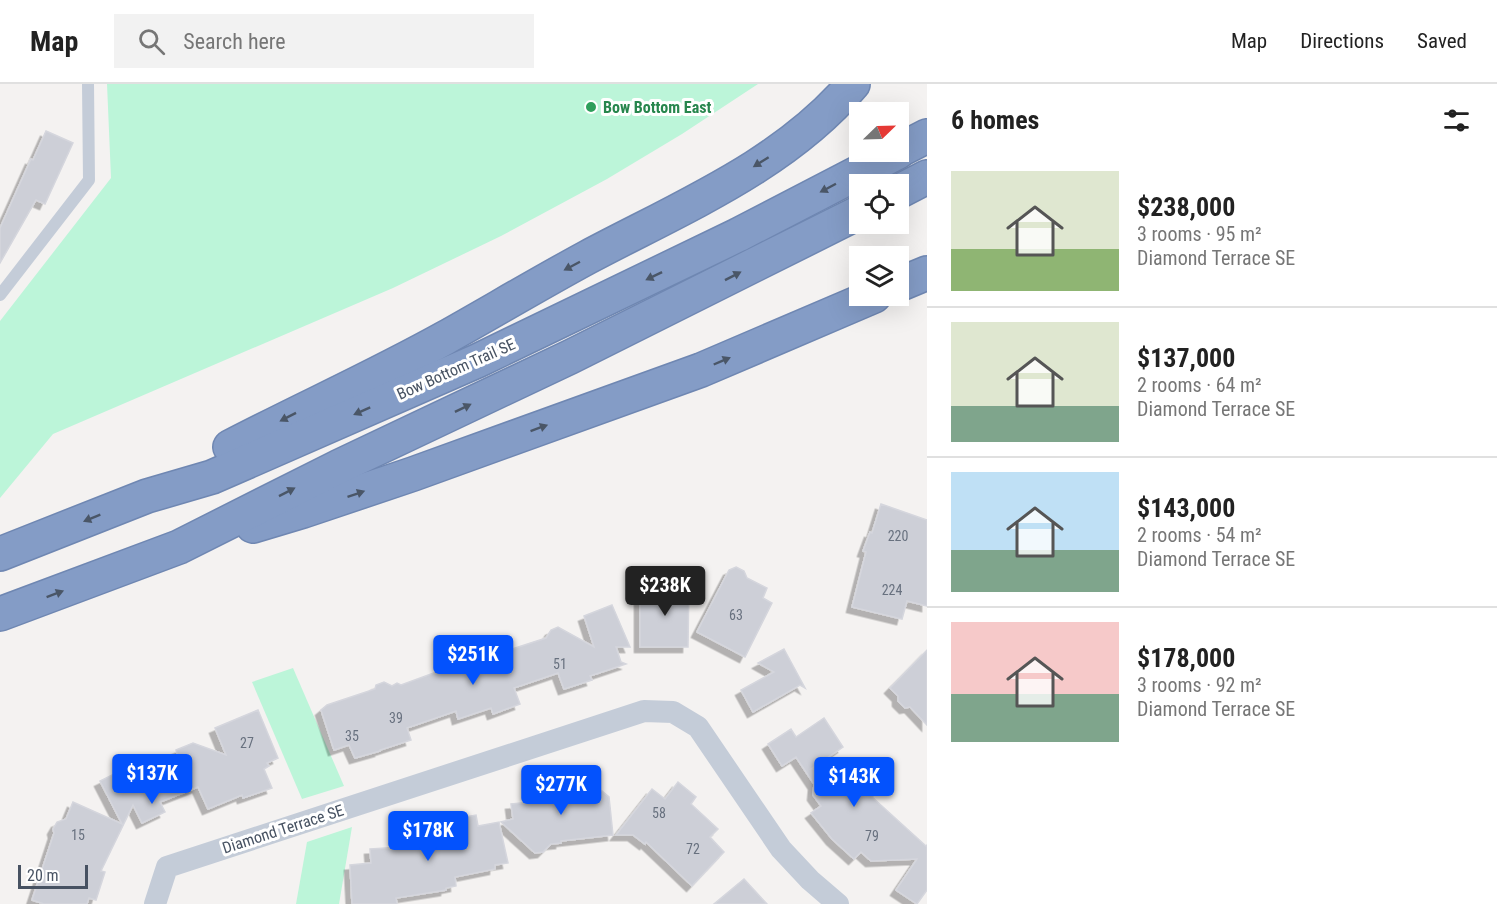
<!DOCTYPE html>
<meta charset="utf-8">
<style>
:root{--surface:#fff;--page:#f2f2f2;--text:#222;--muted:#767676;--line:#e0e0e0;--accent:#0352fd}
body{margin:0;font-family:"Roboto Condensed",sans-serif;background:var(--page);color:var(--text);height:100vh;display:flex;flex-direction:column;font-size:22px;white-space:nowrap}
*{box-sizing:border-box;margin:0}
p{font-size:20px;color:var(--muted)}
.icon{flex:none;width:33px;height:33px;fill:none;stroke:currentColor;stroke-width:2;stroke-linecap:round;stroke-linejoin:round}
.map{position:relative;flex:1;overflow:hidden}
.details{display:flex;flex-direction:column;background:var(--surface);width:570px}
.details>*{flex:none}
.needle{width:39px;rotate:67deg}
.fabs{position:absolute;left:849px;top:18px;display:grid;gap:12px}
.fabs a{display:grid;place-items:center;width:60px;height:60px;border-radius:0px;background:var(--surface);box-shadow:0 6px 24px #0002;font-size:30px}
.scale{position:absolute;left:18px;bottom:15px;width:70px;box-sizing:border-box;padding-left:6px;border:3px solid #475262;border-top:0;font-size:16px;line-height:21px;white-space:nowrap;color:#475262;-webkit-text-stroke:4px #fff;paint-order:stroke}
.price{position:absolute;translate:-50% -51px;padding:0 14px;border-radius:6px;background:var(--accent);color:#fff;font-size:20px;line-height:39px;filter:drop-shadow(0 2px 3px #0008)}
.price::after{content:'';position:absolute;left:50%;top:36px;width:18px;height:14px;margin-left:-9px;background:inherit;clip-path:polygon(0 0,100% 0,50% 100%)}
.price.active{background:#222;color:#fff}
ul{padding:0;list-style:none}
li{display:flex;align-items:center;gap:18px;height:150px;padding:0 24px}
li+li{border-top:2px solid var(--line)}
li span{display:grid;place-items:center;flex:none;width:168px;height:120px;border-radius:0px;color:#555}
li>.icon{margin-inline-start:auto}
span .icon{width:72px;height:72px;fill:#fffc;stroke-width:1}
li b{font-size:26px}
h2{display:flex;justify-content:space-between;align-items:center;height:72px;padding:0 24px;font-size:26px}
header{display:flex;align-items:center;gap:36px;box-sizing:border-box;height:84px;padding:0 30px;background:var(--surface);border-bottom:2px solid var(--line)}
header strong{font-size:28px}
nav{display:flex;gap:33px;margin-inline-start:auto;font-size:21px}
.search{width:420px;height:54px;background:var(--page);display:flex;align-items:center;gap:15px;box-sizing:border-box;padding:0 21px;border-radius:0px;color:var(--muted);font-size:22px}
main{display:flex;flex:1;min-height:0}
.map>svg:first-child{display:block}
.green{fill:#bcf5d9}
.building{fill:#cdcfd7;stroke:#d5d6dd;stroke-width:1.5;filter:url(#shadow)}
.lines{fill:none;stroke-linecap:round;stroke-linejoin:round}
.motorway-casing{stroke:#6f87b2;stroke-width:36}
.service{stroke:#c4ccd8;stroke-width:12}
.minor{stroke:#c4ccd8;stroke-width:22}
.motorway{stroke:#849cc6;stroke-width:33}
.oneway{fill:#4a5667}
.leisure-dot{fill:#2e9e5b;stroke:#fff;stroke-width:2}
.labels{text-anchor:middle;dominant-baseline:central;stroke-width:6;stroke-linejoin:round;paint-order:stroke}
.number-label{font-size:14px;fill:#68717f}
.leisure-label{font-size:16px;font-weight:bold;fill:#27864d;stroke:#fff;text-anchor:start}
.street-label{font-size:16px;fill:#475262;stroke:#fff}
</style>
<header>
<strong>Map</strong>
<div class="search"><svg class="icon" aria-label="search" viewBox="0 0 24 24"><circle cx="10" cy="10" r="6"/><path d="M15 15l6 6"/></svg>Search here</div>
<nav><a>Map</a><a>Directions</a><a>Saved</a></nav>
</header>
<main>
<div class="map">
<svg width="927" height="820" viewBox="0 0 927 820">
<defs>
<filter id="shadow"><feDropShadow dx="-5.5" dy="5.5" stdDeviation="0" flood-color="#0004"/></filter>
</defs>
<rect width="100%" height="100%" fill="#f4f2f1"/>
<g class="green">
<polygon points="107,0 758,0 682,50 607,95 501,152 393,204 53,350 0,414 0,237 111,94"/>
<polygon points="293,584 344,702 302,715 252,598"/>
<polygon points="352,743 339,820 296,820 307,758"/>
</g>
<g class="building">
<polygon points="46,47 73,59 45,120 36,116 0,179 0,144 31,75 33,76"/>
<polygon points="881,420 927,436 927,522 907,517 902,535 852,523 866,468 863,467 870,448 872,449"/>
<polygon points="736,483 744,487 747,494 767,504 763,514 772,519 745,573 697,548 729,486"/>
<polygon points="670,498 689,499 688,563 640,563 640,507 661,507 661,503 671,503"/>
<polygon points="612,521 630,563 616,563 621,578 626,580 590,592 592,596 564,605 558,589 514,604 520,620 493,630 491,624 458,635 456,627 407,644 411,656 380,666 380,667 355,674 349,661 334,666 321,626 327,621 375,605 376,601 384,598 392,602 397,599 401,601 483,571 486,567 494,564 503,568 546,554 551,546 558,543 594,563 584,532"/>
<polygon points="784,565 805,604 800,601 753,628 741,606 774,588 758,579"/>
<polygon points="927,566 927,641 910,623 905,624 898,617 898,612 890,604"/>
<polygon points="258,626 278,674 267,679 269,682 264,685 272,704 243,714 242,711 208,725 198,703 160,718 165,728 142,739 133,721 101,787 105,788 96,816 89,814 87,820 44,820 32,816 54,749 53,745 57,738 66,735 73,718 122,740 100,697 120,687 121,690 141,680 145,687 178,673 176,666 193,659 226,671 215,644"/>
<polygon points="824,634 843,663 811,685 857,689 874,711 872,713 926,762 927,761 927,806 917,820 896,806 917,775 871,777 861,768 854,775 832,755 811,729 821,722 813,711 814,700 796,673 782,682 768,660 791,645 796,653"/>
<polygon points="587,695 589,709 602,707 609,713 613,751 561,757 561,759 551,760 543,768 535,769 501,738 513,735 511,720 533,718 531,705 561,702 560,699"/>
<polygon points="678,698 696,713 691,720 718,745 710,753 724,768 692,802 646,758 645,760 633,751 616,751 652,705 665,715"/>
<polygon points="476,731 478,742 499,738 508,779 495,781 495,785 455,793 456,802 446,804 446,806 396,814 397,820 352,820 350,781 371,779 370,765 403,763 402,753 454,745 452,735"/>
<polygon points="744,795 767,820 714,820"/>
</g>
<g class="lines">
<g class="motorway-casing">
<g id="motorway">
<polyline points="898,67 927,52"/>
<polyline points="898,108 927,93"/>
<polyline points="898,201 927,189"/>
<path d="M230 363C301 326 375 293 445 254 493 227 540 199 588 173 680 124 785 81 853 0"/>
<polyline points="253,442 303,427 413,390 701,286 874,212"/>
<polyline points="0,470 147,412 212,393 477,277 738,151 898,68"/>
<polyline points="0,530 179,463 338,383 570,273 860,128"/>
</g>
</g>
<polyline class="service" points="0,211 89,96 88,0"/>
<polyline class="minor" points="155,820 167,783 644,627 673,628 698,643 781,765 810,796 838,820"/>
<use href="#motorway" class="motorway"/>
</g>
<defs><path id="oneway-solid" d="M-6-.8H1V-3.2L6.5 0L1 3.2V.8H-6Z" transform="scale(1.5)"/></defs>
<g class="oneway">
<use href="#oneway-solid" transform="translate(761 78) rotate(148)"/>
<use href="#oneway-solid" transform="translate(828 104) rotate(152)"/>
<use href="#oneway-solid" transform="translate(572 182) rotate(152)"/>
<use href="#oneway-solid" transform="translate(654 192) rotate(154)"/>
<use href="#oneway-solid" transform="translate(733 192) rotate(-27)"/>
<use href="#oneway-solid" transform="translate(722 277) rotate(-23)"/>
<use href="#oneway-solid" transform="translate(463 324) rotate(-26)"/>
<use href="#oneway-solid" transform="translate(362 327) rotate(156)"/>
<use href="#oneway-solid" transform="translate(288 333) rotate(153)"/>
<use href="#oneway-solid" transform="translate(539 344) rotate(-20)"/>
<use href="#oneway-solid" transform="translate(287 408) rotate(-27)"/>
<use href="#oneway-solid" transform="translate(356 410) rotate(-19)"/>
<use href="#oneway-solid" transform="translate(92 434) rotate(158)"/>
<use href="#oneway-solid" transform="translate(55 510) rotate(-21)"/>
</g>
<circle class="leisure-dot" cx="591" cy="23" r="6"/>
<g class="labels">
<g class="number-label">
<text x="898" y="452">220</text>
<text x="892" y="506">224</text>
<text x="736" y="531">63</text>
<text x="560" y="580">51</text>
<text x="396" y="634">39</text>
<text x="352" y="652">35</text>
<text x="247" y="659">27</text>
<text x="659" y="729">58</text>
<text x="78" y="751">15</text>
<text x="872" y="752">79</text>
<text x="693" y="765">72</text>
</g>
<g class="leisure-label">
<text x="603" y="23">Bow Bottom East</text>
</g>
<g class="street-label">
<text transform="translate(456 285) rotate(-24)">Bow Bottom Trail SE</text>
<text transform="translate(283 745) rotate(-18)">Diamond Terrace SE</text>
</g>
</g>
</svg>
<div class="fabs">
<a><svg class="needle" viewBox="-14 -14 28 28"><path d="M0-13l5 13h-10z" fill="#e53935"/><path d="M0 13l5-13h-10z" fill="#767676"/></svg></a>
<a><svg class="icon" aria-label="locate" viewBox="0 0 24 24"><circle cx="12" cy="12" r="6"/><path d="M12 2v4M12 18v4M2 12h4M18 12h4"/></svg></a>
<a><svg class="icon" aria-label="layers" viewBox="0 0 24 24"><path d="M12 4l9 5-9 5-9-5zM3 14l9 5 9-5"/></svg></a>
</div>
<div class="scale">20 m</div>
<b class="price active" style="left:665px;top:533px">$238K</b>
<b class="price" style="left:473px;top:602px">$251K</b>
<b class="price" style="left:152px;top:721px">$137K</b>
<b class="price" style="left:854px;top:724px">$143K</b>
<b class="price" style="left:561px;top:732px">$277K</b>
<b class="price" style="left:428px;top:778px">$178K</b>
</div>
<section class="details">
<h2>6 homes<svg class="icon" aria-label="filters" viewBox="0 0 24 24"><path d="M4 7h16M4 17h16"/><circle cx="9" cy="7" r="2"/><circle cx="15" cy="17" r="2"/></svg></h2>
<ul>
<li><span style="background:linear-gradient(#dfe7d0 65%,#8fb573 0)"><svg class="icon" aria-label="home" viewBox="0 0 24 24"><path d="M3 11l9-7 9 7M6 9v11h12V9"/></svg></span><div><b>$238,000</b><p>3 rooms · 95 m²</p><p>Diamond Terrace SE</p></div></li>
<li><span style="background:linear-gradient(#dfe7d0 70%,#7fa58c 0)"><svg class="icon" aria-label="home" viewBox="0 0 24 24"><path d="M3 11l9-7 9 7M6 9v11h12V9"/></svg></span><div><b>$137,000</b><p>2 rooms · 64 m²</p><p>Diamond Terrace SE</p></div></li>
<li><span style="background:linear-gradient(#bfe0f5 65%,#7fa58c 0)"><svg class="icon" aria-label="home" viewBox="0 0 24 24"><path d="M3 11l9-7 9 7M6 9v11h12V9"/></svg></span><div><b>$143,000</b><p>2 rooms · 54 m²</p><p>Diamond Terrace SE</p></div></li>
<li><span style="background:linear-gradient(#f6c9c9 60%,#7fa58c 0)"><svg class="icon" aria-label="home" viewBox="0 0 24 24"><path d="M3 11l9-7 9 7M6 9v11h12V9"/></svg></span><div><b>$178,000</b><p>3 rooms · 92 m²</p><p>Diamond Terrace SE</p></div></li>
</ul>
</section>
</main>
